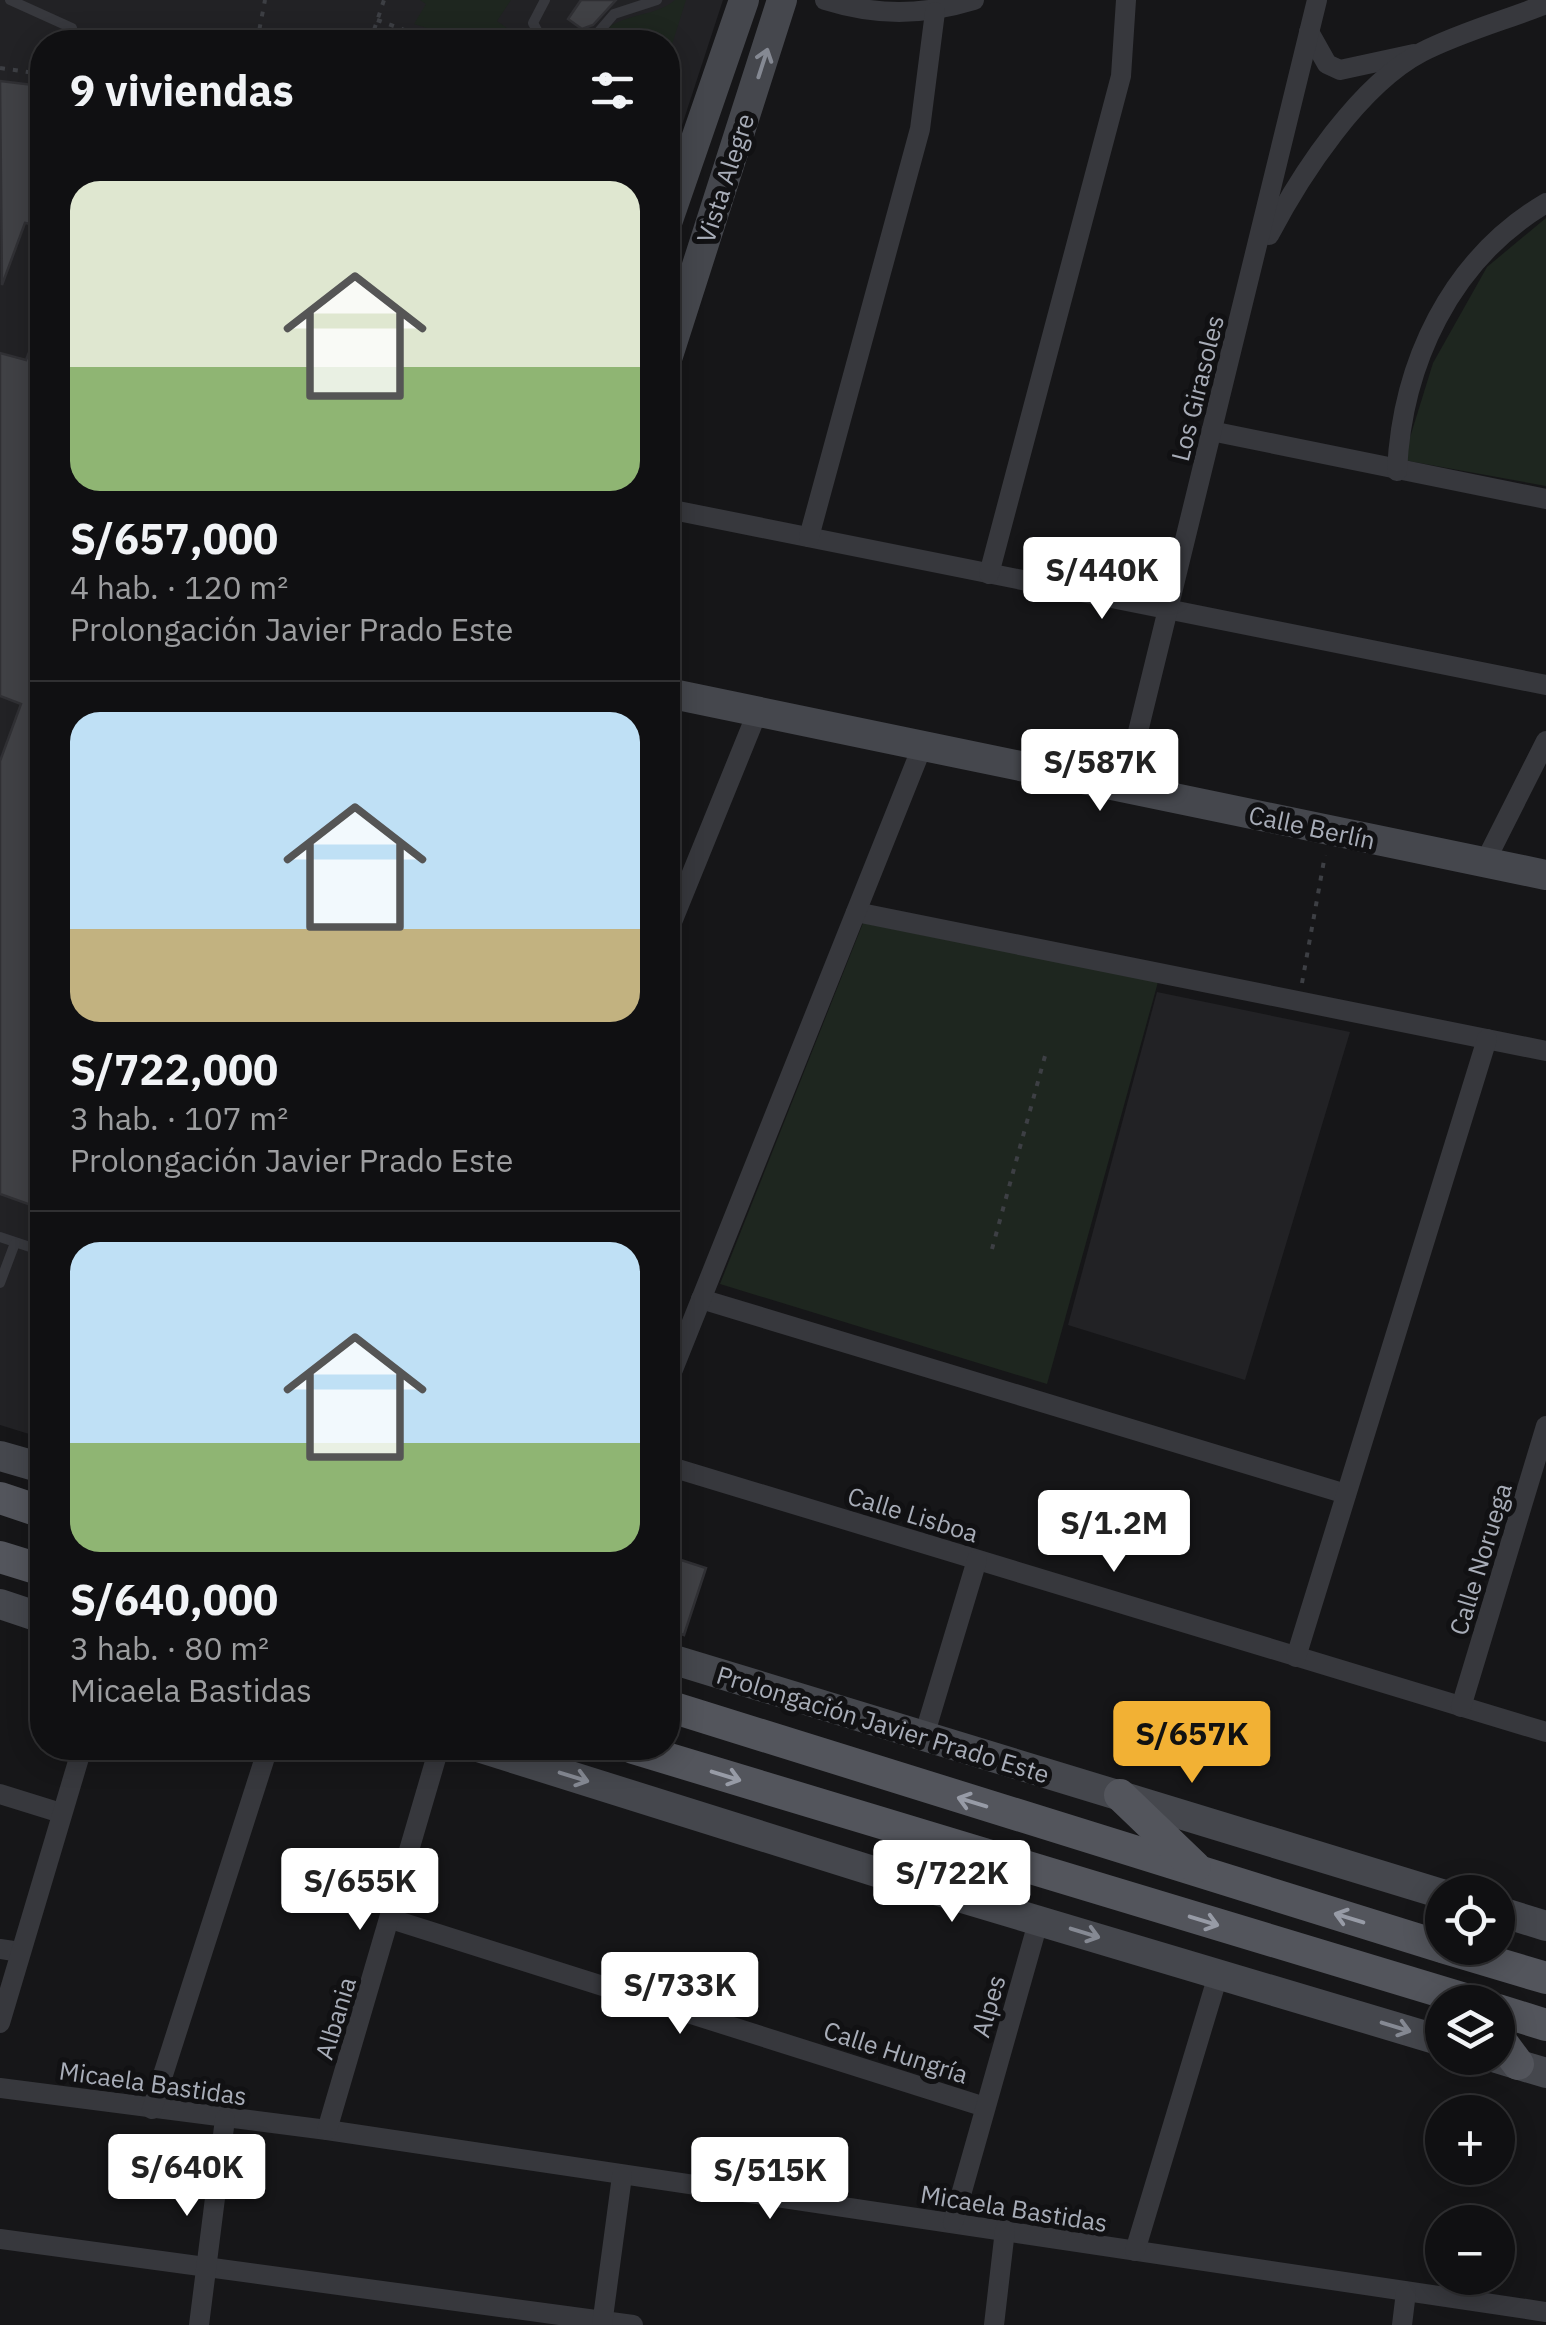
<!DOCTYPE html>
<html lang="es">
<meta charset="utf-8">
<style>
:root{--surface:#101012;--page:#19191b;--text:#f1f3f6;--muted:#9c9d9f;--line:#303032;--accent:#f2b134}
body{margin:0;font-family:"IBM Plex Sans",sans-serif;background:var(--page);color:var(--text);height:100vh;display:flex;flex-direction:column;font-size:38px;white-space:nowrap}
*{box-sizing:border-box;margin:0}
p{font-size:32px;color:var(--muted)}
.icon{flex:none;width:55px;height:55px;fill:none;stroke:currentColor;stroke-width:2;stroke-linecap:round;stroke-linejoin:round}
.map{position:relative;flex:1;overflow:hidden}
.panel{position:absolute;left:30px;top:30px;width:650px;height:1730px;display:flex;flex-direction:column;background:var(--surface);border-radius:40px;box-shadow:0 5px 25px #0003,0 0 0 2px var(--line)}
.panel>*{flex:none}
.fabs{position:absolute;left:1425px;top:1875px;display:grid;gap:20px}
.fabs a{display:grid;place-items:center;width:90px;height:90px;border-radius:50%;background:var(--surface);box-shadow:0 5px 25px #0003,0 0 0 2px var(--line);font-size:50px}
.price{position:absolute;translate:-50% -85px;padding:0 22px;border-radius:10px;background:#fff;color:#222;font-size:32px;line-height:65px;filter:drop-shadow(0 2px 5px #0008)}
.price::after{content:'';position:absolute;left:50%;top:60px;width:30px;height:22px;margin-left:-15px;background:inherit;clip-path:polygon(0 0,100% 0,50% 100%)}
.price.selected{background:var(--accent);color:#111}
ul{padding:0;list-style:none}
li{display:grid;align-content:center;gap:20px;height:530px;padding:0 40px}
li+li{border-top:2px solid var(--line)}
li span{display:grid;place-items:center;height:310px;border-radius:30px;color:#555}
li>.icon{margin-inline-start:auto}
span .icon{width:180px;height:180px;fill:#fffc;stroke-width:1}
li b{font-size:42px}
h2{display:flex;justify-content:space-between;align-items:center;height:120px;padding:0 40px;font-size:42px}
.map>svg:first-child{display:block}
.built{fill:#222225}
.green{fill:#1e261f}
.building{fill:#404145;stroke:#303034;stroke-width:2.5}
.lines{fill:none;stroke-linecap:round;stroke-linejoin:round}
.path{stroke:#3d3f44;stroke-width:4;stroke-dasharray:5 8;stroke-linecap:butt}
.lane{stroke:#37383d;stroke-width:10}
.street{stroke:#37383d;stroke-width:20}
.secondary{stroke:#45474d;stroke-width:30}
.primary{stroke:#53555c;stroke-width:32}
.oneway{stroke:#858993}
.oneway2{stroke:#979ba6}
.labels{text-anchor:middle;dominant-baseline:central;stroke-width:10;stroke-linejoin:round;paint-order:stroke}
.street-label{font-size:25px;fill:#a8adb8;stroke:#111113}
</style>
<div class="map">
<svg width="1546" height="2325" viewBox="0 0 1546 2325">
<rect width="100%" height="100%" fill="#161618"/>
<g class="built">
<polygon points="0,0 723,0 668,168 668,42 42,42 42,1438 0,1425"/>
<polygon points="1157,992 1350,1032 1245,1380 1068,1325"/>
</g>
<g class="green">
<polygon points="420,0 511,0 497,21 511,31 503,42 470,42 414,24 426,4"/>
<path d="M675 0H686L668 57V42L634 37 630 42H611L618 34 609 27C630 13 656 16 675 0Z"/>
<polygon points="1546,218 1546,486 1403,460 1433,363 1487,267"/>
<polygon points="863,923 1158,982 1047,1384 720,1284"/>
</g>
<g class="building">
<polygon points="581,0 616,0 593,25 582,29 568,19"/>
<polygon points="0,81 42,86 42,226 25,223 2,285"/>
<polygon points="41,321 42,321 42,1209 0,1194 0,761 21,704 0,696 0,353 26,360"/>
<polygon points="681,1560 706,1568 684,1635 668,1629 668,1604"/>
</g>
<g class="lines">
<g class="path">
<polyline points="377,20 437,42"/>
<polyline points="257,42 265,0"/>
<polyline points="370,42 384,0"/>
<polyline points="634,42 637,42"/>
<polyline points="0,68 42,74"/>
<polyline points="668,98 679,103"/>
<polyline points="1302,983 1325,855"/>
<polyline points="992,1249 1045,1056"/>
</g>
<g class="lane">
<polyline points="10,0 72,28"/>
<polyline points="545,0 533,23 539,34 552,42"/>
<polyline points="590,42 614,14 657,0"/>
<polyline points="0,1237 42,1251"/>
<polyline points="0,1283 15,1243"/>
</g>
<g class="street">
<path d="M825 0C876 16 922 16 974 0"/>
<polyline points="1309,32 1327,64 1340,70 1414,54"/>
<path d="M1269 235C1301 174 1359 85 1422 52 1461 32 1506 20 1546 4"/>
<polyline points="1211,431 1546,499"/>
<path d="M1397 471C1402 364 1450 260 1546 203"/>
<polyline points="668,509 1546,685"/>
<polyline points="809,537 920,129 935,12"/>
<polyline points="989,574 1121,76 1126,0"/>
<polyline points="1124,789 1317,0"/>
<polyline points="1485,862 1546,741"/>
<polyline points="856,912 1546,1051"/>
<polyline points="668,932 757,713"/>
<polyline points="701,1299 1346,1494"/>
<polyline points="668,1382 922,747"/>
<polyline points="668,1466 1546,1732"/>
<polyline points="1296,1657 1487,1039"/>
<polyline points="1461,1707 1546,1426"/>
<polyline points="924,1736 977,1560"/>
<polyline points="0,1794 61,1813"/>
<polyline points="391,1919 985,2107"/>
<polyline points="0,1949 20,1952"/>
<polyline points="0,2023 82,1748"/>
<polyline points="0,2088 327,2130 1546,2312"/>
<polyline points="152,2109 268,1748"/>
<polyline points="327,2130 439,1748"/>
<polyline points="953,2223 1039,1919"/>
<polyline points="0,2239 633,2325"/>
<polyline points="1135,2251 1219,1972"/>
<polyline points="199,2325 225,2119"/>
<polyline points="602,2325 622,2176"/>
<polyline points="994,2325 1005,2230"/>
<polyline points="1402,2325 1406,2292"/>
</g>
<g class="secondary">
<polyline points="668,220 744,0"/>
<polyline points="668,356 782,0"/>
<polyline points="668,693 1546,875"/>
<polyline points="0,1456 42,1468"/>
<polyline points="0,1604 42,1618"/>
<polyline points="668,1658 1442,1894"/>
<polyline points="481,1748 905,1881 1442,2041"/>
<polyline points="1498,1911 1546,1926"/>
<polyline points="1496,2058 1546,2073"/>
</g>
<g class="primary">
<polyline points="0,1498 42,1512"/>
<polyline points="0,1557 42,1570"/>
<polyline points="668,1706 1442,1947"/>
<polyline points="633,1748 1475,2002"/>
<polyline points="1120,1795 1195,1867"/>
<polyline points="905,1881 997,1858"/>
<polyline points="1445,1948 1546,1978"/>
<polyline points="1498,2010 1546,2025"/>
<polyline points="1498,2037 1518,2064"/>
</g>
</g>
<defs><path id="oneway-shaft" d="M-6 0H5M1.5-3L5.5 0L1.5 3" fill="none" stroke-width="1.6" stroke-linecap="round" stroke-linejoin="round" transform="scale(2.5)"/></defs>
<g class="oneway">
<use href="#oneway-shaft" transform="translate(763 63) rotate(-72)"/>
<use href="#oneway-shaft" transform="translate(574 1777) rotate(17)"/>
<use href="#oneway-shaft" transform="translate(1085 1933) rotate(17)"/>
<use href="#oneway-shaft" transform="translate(1396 2027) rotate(17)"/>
</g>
<g class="oneway2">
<use href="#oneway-shaft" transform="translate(726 1776) rotate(17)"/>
<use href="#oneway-shaft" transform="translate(972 1802) rotate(-163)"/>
<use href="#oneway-shaft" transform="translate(1349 1918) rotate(-163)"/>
<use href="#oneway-shaft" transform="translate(1204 1921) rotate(17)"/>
</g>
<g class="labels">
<g class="street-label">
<text transform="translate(725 178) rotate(-72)">Vista Alegre</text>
<text transform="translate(1197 388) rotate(-76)">Los Girasoles</text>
<text transform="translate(1312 827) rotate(12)">Calle Berlín</text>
<text transform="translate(913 1514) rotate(17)">Calle Lisboa</text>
<text transform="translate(1480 1559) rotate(-73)">Calle Noruega</text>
<text transform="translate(883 1724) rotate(17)">Prolongación Javier Prado Este</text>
<text transform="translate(988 2006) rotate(-74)">Alpes</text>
<text transform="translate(335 2018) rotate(-73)">Albania</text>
<text transform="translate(896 2052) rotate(18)">Calle Hungría</text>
<text transform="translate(153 2083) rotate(8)">Micaela Bastidas</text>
<text transform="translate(1014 2208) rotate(9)">Micaela Bastidas</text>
</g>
</g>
</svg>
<div class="fabs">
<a><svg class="icon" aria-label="locate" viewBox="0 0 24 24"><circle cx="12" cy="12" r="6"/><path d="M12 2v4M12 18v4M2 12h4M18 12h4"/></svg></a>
<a><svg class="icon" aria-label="layers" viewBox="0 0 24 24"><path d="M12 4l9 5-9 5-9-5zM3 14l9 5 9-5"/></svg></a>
<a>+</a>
<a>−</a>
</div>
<b class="price" style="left:1102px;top:622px">S/440K</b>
<b class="price" style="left:1100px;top:814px">S/587K</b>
<b class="price" style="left:1114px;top:1575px">S/1.2M</b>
<b class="price selected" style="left:1192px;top:1786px">S/657K</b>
<b class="price" style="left:952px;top:1925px">S/722K</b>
<b class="price" style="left:360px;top:1933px">S/655K</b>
<b class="price" style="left:680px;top:2037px">S/733K</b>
<b class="price" style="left:187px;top:2219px">S/640K</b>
<b class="price" style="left:770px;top:2222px">S/515K</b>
<section class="panel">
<h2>9 viviendas<svg class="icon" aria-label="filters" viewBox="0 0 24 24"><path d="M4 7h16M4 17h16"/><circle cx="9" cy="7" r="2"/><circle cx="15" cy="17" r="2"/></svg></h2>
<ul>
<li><span style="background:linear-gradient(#dfe7d0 60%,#8fb573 0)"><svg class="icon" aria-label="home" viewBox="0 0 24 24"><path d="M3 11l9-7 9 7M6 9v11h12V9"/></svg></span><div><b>S/657,000</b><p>4 hab. · 120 m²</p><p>Prolongación Javier Prado Este</p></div></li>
<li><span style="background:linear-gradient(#bfe0f5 70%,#c2b280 0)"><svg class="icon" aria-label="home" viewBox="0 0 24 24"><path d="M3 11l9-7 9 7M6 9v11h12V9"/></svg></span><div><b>S/722,000</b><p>3 hab. · 107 m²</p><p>Prolongación Javier Prado Este</p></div></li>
<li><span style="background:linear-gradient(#bfe0f5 65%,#8fb573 0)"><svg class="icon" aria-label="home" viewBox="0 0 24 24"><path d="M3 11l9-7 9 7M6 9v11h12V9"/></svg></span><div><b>S/640,000</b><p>3 hab. · 80 m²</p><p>Micaela Bastidas</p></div></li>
</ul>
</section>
</div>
